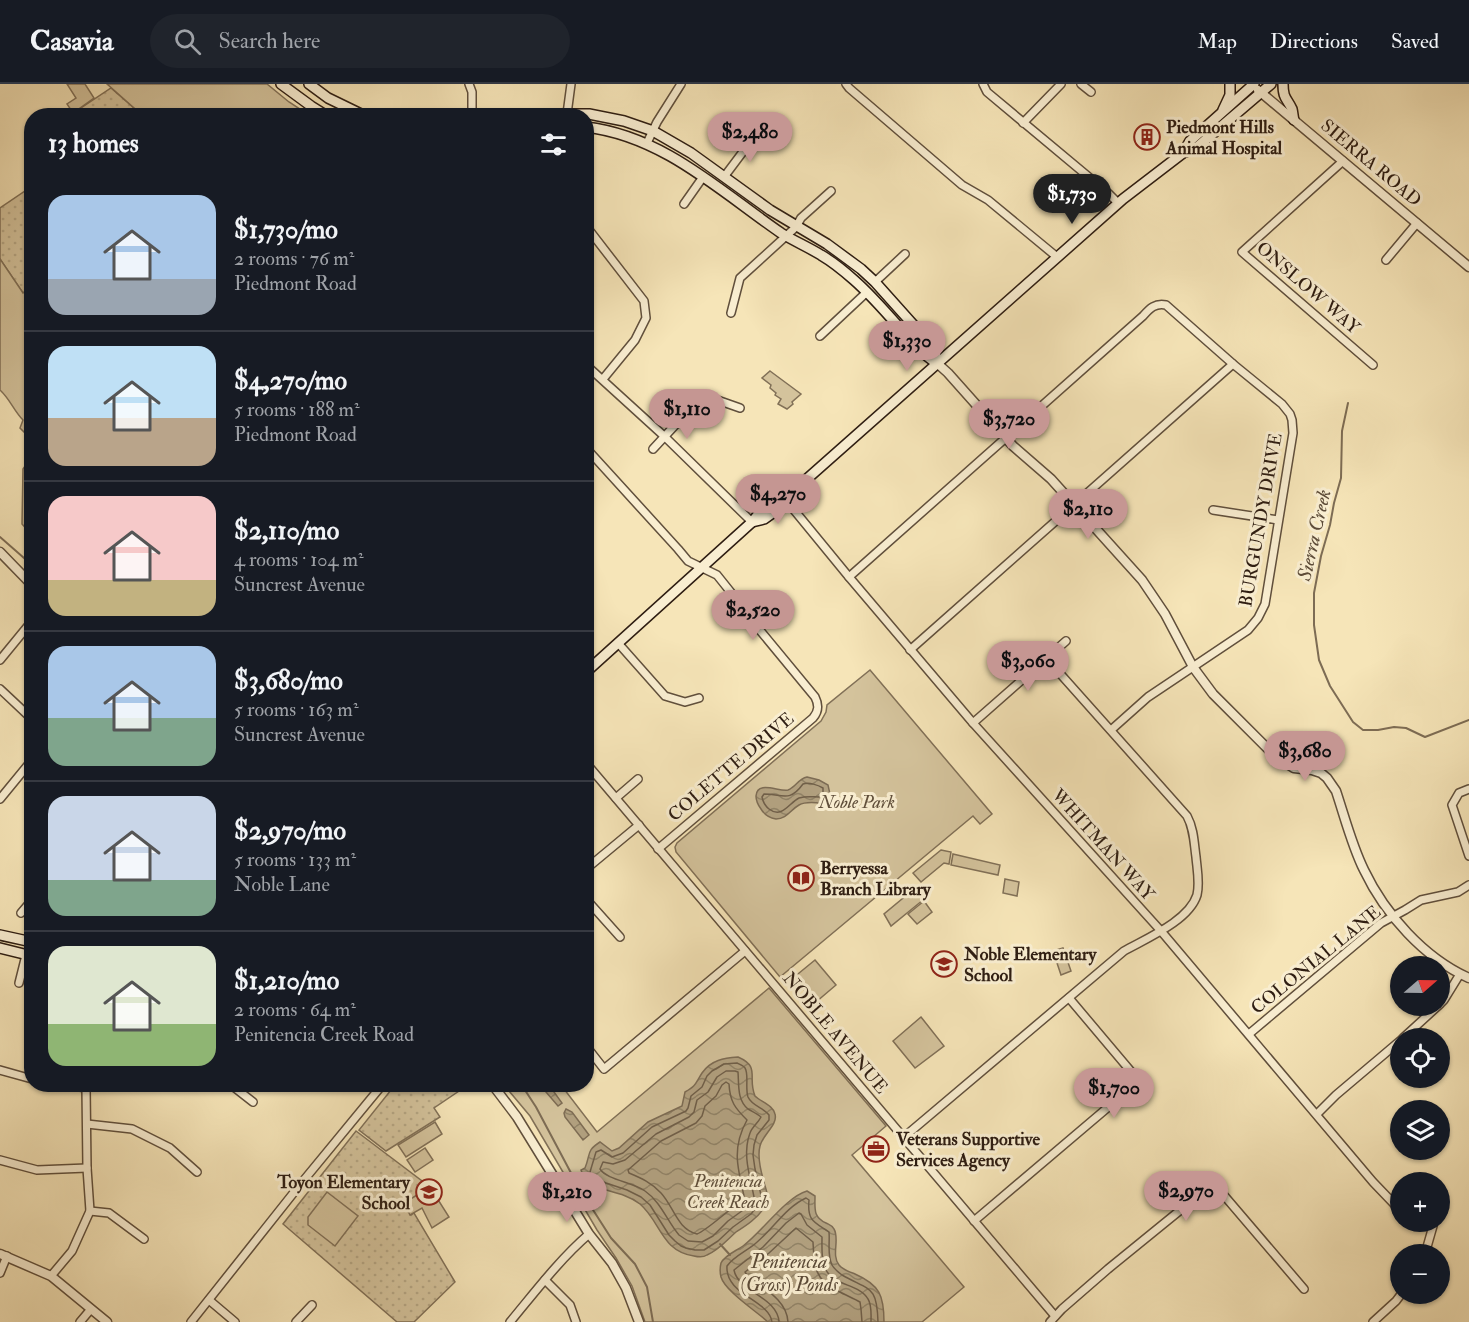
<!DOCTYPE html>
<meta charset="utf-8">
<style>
:root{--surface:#171b24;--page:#20242c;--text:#f1f3f6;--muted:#9ea1a6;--line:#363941;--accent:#c59692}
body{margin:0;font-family:"IM FELL Double Pica",serif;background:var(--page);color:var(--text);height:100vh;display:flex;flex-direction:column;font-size:22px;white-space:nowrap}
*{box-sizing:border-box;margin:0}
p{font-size:20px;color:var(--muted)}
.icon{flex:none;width:33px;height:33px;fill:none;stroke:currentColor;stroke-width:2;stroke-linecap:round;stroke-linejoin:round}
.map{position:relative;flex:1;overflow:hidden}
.side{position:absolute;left:24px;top:24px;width:570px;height:984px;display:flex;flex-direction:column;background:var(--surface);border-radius:24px;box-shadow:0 2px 4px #0004}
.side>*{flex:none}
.needle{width:39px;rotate:70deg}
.controls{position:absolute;left:1390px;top:872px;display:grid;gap:12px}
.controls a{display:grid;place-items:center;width:60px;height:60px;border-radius:50%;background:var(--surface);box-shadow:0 2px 4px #0004;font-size:30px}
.price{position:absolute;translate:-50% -51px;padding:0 14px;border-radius:21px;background:var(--accent);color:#111;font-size:20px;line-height:39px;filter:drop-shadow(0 2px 3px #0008)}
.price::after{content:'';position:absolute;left:50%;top:36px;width:18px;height:14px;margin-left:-9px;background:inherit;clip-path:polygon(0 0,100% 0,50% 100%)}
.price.on{background:#222;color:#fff}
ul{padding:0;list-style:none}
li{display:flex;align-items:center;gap:18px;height:150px;padding:0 24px}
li+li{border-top:2px solid var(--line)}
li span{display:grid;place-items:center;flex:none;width:168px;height:120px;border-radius:18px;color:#555}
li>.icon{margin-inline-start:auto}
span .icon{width:72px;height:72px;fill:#fffc;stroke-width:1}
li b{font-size:26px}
h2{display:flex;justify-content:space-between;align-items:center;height:72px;padding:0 24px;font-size:26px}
header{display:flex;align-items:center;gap:36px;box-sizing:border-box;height:84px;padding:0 30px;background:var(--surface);border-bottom:2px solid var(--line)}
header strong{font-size:28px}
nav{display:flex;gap:33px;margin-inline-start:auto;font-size:21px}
.search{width:420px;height:54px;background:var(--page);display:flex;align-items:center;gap:15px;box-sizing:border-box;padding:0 21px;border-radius:33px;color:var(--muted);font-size:22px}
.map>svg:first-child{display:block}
.grass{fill:url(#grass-dots);stroke:#817057;stroke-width:1.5}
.green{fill:#d4c39c;stroke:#817057;stroke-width:1.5}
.water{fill:url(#water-waves);stroke:#7d6c54;stroke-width:1.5}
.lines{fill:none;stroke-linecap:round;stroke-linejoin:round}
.shore{stroke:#705f49;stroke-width:1.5}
.stream{stroke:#7d6c54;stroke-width:2}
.minor-casing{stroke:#604f3c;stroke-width:10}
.tertiary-casing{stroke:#604f3c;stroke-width:11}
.secondary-casing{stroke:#2e1d12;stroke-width:12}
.minor{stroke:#f9eed1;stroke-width:7}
.tertiary{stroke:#f9eed1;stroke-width:8}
.secondary{stroke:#f9eed1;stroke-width:9}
.labels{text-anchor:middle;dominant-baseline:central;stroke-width:6;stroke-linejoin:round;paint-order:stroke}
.poi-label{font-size:18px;font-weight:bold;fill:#2e1d12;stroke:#f9eed1;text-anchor:start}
.street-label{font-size:18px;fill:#2e1d12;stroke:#f9eed1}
.park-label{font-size:18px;font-style:italic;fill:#604f3b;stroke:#f9eed1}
.water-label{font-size:20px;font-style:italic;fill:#5c4b38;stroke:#f9eed1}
</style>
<header>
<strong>Casavia</strong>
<div class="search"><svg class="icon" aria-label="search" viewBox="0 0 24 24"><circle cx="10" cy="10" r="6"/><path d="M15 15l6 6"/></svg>Search here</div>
<nav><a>Map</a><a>Directions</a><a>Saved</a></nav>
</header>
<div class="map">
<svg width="1469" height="1238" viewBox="0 0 1469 1238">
<defs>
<pattern id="grass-dots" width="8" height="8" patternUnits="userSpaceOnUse" patternTransform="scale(1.5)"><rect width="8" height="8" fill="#d4c39c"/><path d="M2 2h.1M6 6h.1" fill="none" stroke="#b6a785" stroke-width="1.8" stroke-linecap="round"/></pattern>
<pattern id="water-waves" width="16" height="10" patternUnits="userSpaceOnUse" patternTransform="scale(1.5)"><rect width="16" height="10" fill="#b2a180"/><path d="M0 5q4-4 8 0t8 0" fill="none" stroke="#918367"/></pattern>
</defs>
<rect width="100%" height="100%" fill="#f6e5b8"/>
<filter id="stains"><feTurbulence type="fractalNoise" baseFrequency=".00333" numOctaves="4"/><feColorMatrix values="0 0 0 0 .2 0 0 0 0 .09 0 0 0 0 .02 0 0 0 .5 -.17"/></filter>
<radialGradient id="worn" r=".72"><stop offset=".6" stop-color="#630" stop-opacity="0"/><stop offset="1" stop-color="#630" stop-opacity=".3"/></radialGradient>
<g class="grass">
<polygon points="111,4 142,31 69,32"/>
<polygon points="31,103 31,204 23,209 0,175 0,124"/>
<polygon points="395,1001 395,1000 468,1001 434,1024 440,1033 386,1067 359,1046"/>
<polygon points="356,1047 430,1103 405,1119 411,1131 414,1129 455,1198 414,1238 397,1238 283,1140"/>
</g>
<g class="green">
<polygon points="67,0 85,0 94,14 73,29 67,20 76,14"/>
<polygon points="107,0 267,0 289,18 309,31 142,31"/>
<path d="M0 175 23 209 31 204V355L20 344 23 336C14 327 10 315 0 306Z"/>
<polygon points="770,287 801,310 792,318 793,320 787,325 778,320 781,315 775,311 776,309 770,304 771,301 762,294"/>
<polygon points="31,365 31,450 22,440 23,385 28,378"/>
<polygon points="870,586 992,730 980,740 973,732 780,893 676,768 675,763 677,759 821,637 826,628 827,621"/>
<polygon points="941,766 951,768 949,780 944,779 921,798 913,789"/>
<polygon points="953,770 1000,781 998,791 951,781"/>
<polygon points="1005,795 1019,798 1017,812 1003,809"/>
<polygon points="914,805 923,816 891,842 884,830"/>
<polygon points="924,817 932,828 917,840 908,830"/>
<polygon points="1063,864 1071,887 1061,891 1053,867"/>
<polygon points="815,876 836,901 816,918 793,894"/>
<polygon points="769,904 886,1042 852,1071 964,1203 922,1238 645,1238 632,1202 616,1174 597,1146 530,1032 504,1001 561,1001 597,1048"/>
<polygon points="921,933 944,962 915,984 893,957"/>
<polygon points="435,1038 442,1050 406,1073 398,1061"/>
<polygon points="425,1064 433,1076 415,1088 407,1076"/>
<polygon points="430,1103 449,1133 432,1144 422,1124 410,1131 404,1119"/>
<polygon points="327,1108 358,1132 335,1162 308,1141 308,1133"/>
</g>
<g class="water">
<path d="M807 693 819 696 828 701 830 710 826 715 822 719C814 719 806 717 799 721 790 726 787 735 776 735 769 734 764 730 761 725 758 721 756 717 756 712 757 696 779 708 788 706 796 703 798 695 807 693Z"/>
<path d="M738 973C761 983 747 993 755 1012 761 1018 773 1021 775 1030 778 1041 763 1050 760 1062 757 1073 761 1088 764 1098 765 1104 769 1110 767 1116 766 1123 759 1131 754 1135 749 1140 742 1144 736 1148 727 1156 719 1166 707 1171 704 1173 698 1173 694 1172 661 1167 661 1138 640 1120 630 1112 617 1109 606 1106 599 1103 592 1099 585 1096L581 1086 585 1084C591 1069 586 1067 600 1058L612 1067 619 1064 648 1038 682 1022 685 1008C697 1001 695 1000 702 989 711 976 724 974 738 973Z"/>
<polygon points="540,1001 549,1001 562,1019 558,1022"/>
<polygon points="566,1025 572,1028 589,1051 583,1056 565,1033 564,1029"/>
<path d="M807 1107 815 1112C815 1125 813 1133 826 1139 830 1141 832 1141 834 1145 840 1155 831 1171 839 1181 843 1186 850 1188 855 1190 880 1201 884 1212 884 1238H768C756 1227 725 1207 721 1193 720 1189 720 1183 721 1179 725 1171 736 1167 743 1162 762 1148 786 1113 807 1107Z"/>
</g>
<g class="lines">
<g class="shore">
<path d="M803 700C809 698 818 701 823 704V708L819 713C812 713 806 712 799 714 789 719 782 735 769 725 765 722 763 718 762 713L764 710C783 710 789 719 803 700Z"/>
<path d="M737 979C739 980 744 982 745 984 749 990 745 1004 748 1013 752 1022 764 1024 769 1031V1036L757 1051 754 1061 753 1071 755 1085 761 1111 759 1120 751 1130 733 1143 718 1157 704 1166H695L686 1164 681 1162 675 1157 669 1151 650 1121 641 1113 627 1106 606 1099 591 1092 590 1088 596 1068 601 1066 612 1073 623 1069 652 1043 686 1027 688 1024 691 1012 702 1003 707 992 712 987 724 980Z"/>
<path d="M726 987H735L738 988C739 1001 737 1016 748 1025 753 1028 757 1030 761 1033 758 1039 752 1043 750 1049 742 1070 750 1092 754 1113L746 1124 728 1137 713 1152 702 1158 688 1157 679 1151C667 1137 661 1118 645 1107 633 1098 607 1096 600 1085L603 1078 613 1080 625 1076 656 1050 689 1033 694 1028 697 1016 708 1008 717 993Z"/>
<path d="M726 998 729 1000C730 1018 735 1024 747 1036 732 1063 737 1082 744 1112 739 1119 705 1147 697 1150 677 1145 674 1123 661 1109 652 1099 641 1094 629 1089L628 1086 661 1057 696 1039 702 1032 705 1022 716 1012 722 1001Z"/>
<path d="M772 1238C769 1216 725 1211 727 1182 734 1172 747 1167 756 1159 773 1145 786 1123 806 1114L809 1116C807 1137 814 1138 829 1148 830 1159 827 1171 832 1181 834 1185 838 1188 842 1191 870 1207 877 1201 878 1238"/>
<path d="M779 1238C778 1213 738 1208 734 1186L763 1163 786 1139 799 1129 801 1130 807 1141 822 1153C822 1164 821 1175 826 1186 834 1202 860 1200 868 1215 872 1221 871 1231 871 1238"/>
<path d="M788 1238C787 1216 763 1204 747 1191L745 1188 769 1169 796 1144 813 1158C814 1181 814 1196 838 1207 845 1211 853 1214 860 1218L861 1225 862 1238"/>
</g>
<g class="stream">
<polyline points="1348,319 1342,347 1341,394 1334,419 1330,441 1321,472 1314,509 1314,541 1319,576 1330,602 1353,638 1363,646 1378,646 1394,643 1406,644 1425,653 1469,636"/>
<polyline points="0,453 32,481"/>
<polyline points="521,1000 536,1023 579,1104 611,1154 635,1180 647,1203 653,1238"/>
<polyline points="720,1160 730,1171"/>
</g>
<g class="minor-casing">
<g id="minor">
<polyline points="469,0 472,8 472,32"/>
<polyline points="846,0 849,4 962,101 988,116 1057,173"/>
<polyline points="983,0 987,8 1108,109 1118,119"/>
<polyline points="1081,0 1091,8"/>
<polyline points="567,30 571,0"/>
<polyline points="1023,39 1061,0"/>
<polyline points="647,59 657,38 681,0"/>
<polyline points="1343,77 1242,168 1373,281"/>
<polyline points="724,93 757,49"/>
<polyline points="684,120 703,93"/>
<polyline points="586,142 644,217 646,234 635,256 603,295"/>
<polyline points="1386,176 1417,139"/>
<polyline points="875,198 905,170"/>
<polyline points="731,229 740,194 796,143 801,134 831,107"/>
<polyline points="820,252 867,208"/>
<polyline points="586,281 664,352 752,438"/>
<path d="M586 364 678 465 688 477 717 491 745 526 758 544 815 613C819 621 819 627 813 634L658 765"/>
<polyline points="653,365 703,311 740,324"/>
<polyline points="785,415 849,493 973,639 1161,847 1373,1098 1396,1122 1401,1124"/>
<polyline points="1213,426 1278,436"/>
<path d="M849 493 1143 232C1150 224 1155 219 1166 221L1233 280 1282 320 1290 330 1292 336 1293 349 1265 520 1258 534 1248 546 1148 613 1111 646"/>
<polyline points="618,559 665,612 685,618 699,614"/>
<polyline points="910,566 1233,280"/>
<polyline points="0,576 32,537"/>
<polyline points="0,605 32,635"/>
<polyline points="973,639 1066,557"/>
<polyline points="586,679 1055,1232"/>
<polyline points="1469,705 1459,709 1452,721 1469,772"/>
<polyline points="616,714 638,695"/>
<polyline points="0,715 32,676"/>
<polyline points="586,785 639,741"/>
<polyline points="586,815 620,853"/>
<polyline points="21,829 32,816"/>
<polyline points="19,899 26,871"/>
<polyline points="1440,920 1444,916 1460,890"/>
<polyline points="1249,950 1381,839 1405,826 1421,816 1458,808 1469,801"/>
<polyline points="1403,954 1439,921"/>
<polyline points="586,962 604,985 745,867"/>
<polyline points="0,986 32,995"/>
<polyline points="62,1000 86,1004"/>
<polyline points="230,1000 253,1018"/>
<polyline points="1317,1030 1336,1011 1401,956"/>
<polyline points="87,1040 132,1045 170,1064 197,1088"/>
<path d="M904 1053 1124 867C1145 855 1189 837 1197 811 1200 799 1197 785 1196 773 1194 759 1194 745 1187 732L1047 575"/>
<polyline points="0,1076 37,1086 87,1084"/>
<polyline points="90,1127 109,1129 144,1155"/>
<polyline points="974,1137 1139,997 1069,914"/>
<polyline points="1424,1137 1433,1142 1425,1170"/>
<polyline points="0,1189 7,1172"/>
<polyline points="51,1192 72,1167 90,1127 87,1084 86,1004 87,1000"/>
<polyline points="545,1196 570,1221 576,1238"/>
<polyline points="209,1216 235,1238"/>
<polyline points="80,1238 91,1225"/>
<polyline points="191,1238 299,1102 383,1000"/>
<polyline points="296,1238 312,1221"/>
<path d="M510 1238C535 1208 559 1176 589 1150"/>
<polyline points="1050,1238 1062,1225 1108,1185 1210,1102 1216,1102 1304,1205"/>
<polyline points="1373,1238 1396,1217 1402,1209"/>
</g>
</g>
<g class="tertiary-casing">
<g id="tertiary">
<polyline points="1258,6 1469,183"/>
<path d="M938 280 948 289 1013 362 1051 395 1142 496 1165 530 1193 583 1213 610 1276 673 1294 684 1312 686 1321 689 1327 694 1336 707C1345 734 1352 762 1364 786 1385 830 1424 874 1469 894"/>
<polyline points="0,468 32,501"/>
<polyline points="492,1000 517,1033 589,1150 612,1179 626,1204 639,1238"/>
<polyline points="0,1170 51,1192 107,1238"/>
</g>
</g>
<g class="secondary-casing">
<g id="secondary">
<polyline points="281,0 311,22 327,32"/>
<polyline points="309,0 328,14 365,32"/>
<path d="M1283 0C1283 15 1287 14 1292 25 1293 29 1293 33 1294 36"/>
<polyline points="1223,26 1230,11 1230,0"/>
<polyline points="547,32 567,30 589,30 624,37 653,47 691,69 770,126 827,160 861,185 875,198 934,264 938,280"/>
<path d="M586 43C663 52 720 107 781 149 794 157 808 163 821 171 833 178 844 187 854 196 870 210 884 226 898 242 911 257 922 270 938 280"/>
<polyline points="1183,69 1190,57 1254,0"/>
<polyline points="752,438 764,435 778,425 785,415 808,394 1123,115 1183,69 1196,64 1271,0"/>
<path d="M586 588 752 438C761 426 770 420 785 415"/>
<polyline points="0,851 32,858"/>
<polyline points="0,864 32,872"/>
</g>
</g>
<use href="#minor" class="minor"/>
<use href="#tertiary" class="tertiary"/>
<use href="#secondary" class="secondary"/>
</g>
<defs>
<g id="building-ring" transform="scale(1.35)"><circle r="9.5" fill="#f9eed1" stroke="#8f2418" stroke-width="1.5"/><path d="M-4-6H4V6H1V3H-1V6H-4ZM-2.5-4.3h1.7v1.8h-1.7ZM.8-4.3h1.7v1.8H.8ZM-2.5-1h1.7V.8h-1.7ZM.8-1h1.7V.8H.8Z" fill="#8f2418"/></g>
<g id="library-ring" transform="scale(1.35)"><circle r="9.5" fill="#f9eed1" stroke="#8f2418" stroke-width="1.5"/><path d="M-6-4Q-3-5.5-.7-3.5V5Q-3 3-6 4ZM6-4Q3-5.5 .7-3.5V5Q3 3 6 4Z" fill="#8f2418"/></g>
<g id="school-ring" transform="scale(1.35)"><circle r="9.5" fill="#f9eed1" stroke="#8f2418" stroke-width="1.5"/><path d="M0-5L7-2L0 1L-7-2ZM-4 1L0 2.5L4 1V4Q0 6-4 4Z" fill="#8f2418"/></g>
<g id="office-ring" transform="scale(1.35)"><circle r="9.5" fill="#f9eed1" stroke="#8f2418" stroke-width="1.5"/><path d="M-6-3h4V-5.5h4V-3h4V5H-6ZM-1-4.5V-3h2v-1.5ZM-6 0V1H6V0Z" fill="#8f2418"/></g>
</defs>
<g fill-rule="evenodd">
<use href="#building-ring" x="1147" y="53"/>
<use href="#library-ring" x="801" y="794"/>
<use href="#school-ring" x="944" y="880"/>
<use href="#office-ring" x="876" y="1065"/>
<use href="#school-ring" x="429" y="1108"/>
</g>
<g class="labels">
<g class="poi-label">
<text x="1166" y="43">Piedmont Hills<tspan x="1166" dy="21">Animal Hospital</tspan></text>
<text x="820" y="784">Berryessa<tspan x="820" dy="21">Branch Library</tspan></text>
<text x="964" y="870">Noble Elementary<tspan x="964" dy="21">School</tspan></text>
<text x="896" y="1055">Veterans Supportive<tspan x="896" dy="21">Services Agency</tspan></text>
<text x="410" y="1098" text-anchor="end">Toyon Elementary<tspan x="410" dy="21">School</tspan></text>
</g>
<g class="street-label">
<text transform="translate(1371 79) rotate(40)">SIERRA ROAD</text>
<text transform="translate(1308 204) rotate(41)">ONSLOW WAY</text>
<text transform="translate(1261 436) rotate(-80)">BURGUNDY DRIVE</text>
<text transform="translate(731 683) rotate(-40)">COLETTE DRIVE</text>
<text transform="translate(1103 761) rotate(48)">WHITMAN WAY</text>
<text transform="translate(1316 876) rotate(-39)">COLONIAL LANE</text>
<text transform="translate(835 949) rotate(50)">NOBLE AVENUE</text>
</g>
<g class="park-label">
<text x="857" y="718">Noble Park</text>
<text x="728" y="1097">Penitencia<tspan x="728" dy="21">Creek Reach</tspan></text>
</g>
<g class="water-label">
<text transform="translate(1314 451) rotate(-77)">Sierra Creek</text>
<text x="789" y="1177">Penitencia<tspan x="789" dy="23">(Gross) Ponds</tspan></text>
</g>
</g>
<rect width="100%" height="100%" filter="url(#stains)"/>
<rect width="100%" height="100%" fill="url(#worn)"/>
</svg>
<div class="controls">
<a><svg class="needle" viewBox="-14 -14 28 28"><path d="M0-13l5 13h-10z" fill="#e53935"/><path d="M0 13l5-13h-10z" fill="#9ea1a6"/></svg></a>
<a><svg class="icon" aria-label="locate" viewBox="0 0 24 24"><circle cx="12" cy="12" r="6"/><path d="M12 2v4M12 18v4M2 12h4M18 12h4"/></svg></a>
<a><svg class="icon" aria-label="layers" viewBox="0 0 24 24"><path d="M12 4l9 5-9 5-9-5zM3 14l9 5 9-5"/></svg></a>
<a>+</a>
<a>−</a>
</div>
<b class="price" style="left:750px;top:79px">$2,480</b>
<b class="price on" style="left:1072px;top:141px">$1,730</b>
<b class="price" style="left:907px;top:288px">$1,330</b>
<b class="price" style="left:687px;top:356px">$1,110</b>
<b class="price" style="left:1009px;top:366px">$3,720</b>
<b class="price" style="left:778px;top:441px">$4,270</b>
<b class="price" style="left:1088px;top:456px">$2,110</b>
<b class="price" style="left:753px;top:557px">$2,520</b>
<b class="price" style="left:1028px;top:608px">$3,060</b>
<b class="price" style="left:1305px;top:698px">$3,680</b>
<b class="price" style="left:1114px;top:1035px">$1,700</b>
<b class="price" style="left:1186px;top:1138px">$2,970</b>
<b class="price" style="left:567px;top:1139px">$1,210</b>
<section class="side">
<h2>13 homes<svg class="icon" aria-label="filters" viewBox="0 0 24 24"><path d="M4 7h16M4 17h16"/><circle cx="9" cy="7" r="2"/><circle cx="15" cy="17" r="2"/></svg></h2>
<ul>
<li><span style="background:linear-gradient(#a9c7e8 70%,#9aa5b1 0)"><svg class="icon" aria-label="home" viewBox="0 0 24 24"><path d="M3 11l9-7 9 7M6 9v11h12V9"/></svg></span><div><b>$1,730/mo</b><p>2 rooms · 76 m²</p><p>Piedmont Road</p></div></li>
<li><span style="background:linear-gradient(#bfe0f5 60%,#b9a48a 0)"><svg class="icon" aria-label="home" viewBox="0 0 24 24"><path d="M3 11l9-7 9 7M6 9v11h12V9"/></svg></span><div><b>$4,270/mo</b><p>5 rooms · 188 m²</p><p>Piedmont Road</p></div></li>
<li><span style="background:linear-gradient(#f6c9c9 70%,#c2b280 0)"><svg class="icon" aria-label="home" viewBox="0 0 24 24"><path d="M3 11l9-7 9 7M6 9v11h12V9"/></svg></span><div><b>$2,110/mo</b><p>4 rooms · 104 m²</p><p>Suncrest Avenue</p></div></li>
<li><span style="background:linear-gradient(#a9c7e8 60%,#7fa58c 0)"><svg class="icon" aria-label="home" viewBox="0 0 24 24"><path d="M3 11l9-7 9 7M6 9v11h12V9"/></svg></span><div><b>$3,680/mo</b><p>5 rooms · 163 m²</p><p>Suncrest Avenue</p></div></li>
<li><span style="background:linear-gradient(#c9d6e8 70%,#7fa58c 0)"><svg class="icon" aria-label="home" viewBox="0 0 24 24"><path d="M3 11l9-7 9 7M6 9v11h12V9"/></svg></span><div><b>$2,970/mo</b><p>5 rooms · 133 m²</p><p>Noble Lane</p></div></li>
<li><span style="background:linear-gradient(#dfe7d0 65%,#8fb573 0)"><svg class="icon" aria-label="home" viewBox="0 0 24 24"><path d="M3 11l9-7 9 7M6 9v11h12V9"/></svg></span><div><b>$1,210/mo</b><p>2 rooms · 64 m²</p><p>Penitencia Creek Road</p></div></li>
</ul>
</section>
</div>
